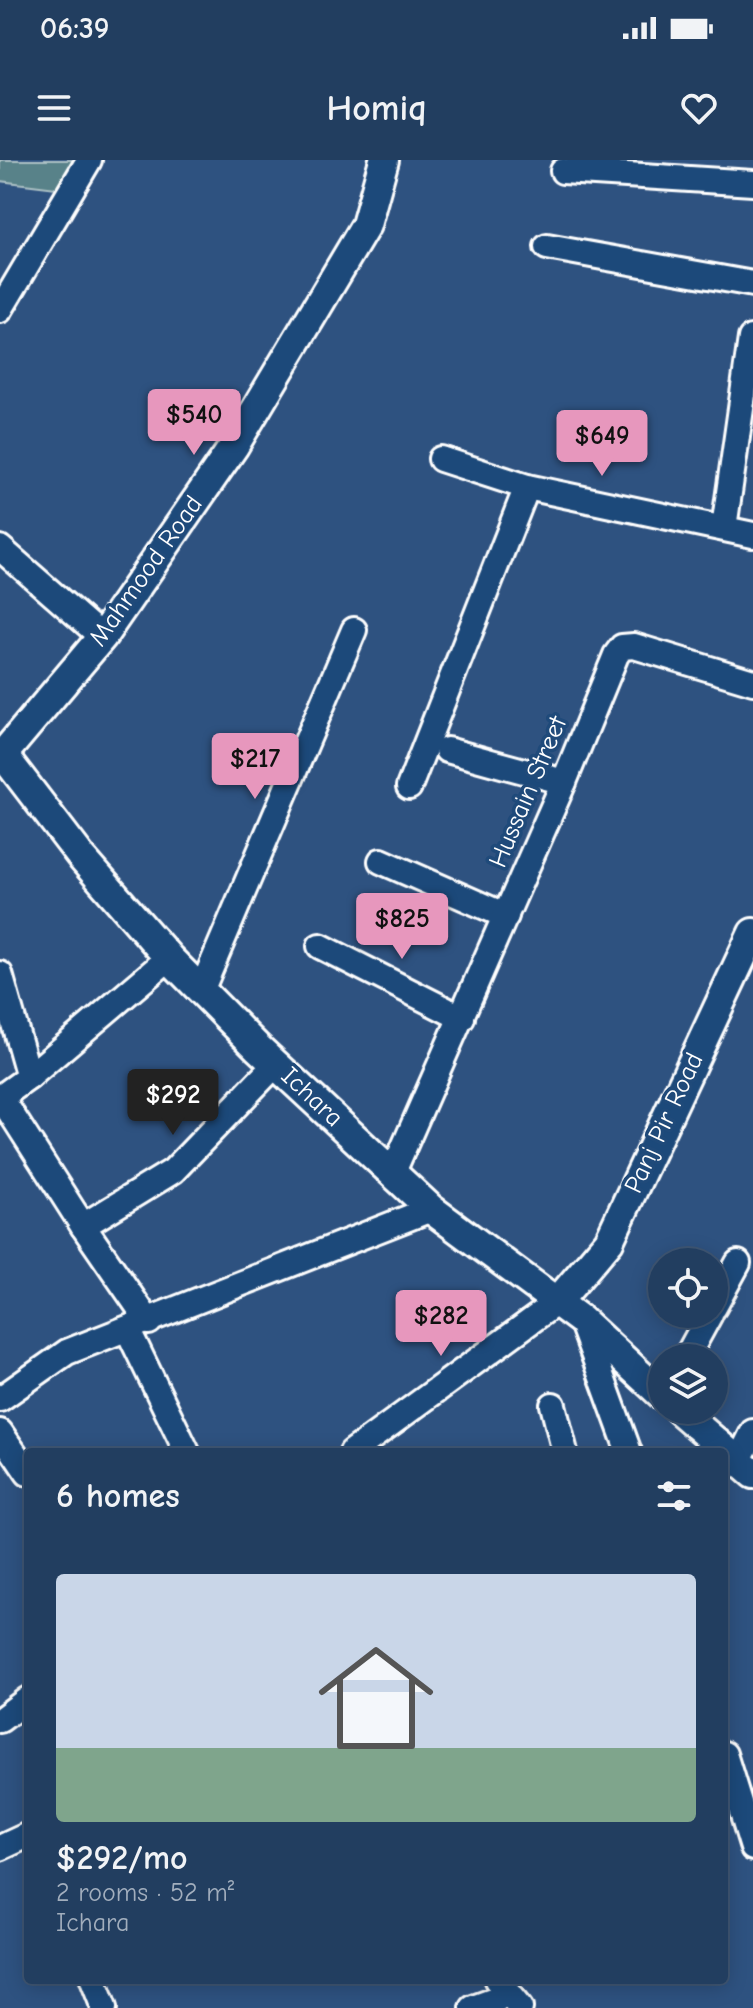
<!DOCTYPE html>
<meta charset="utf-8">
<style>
:root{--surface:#223e60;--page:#2e4969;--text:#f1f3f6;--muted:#a2aebd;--line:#3f5775;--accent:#e797bd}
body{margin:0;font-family:"Comic Neue",sans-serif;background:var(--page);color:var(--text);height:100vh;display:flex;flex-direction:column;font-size:30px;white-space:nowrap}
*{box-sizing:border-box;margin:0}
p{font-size:26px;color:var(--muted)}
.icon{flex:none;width:44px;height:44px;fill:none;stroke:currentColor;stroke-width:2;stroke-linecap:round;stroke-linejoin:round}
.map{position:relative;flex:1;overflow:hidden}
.panel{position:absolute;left:24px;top:1288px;width:704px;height:536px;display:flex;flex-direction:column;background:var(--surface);border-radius:8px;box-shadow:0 4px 20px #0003,0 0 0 2px var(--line)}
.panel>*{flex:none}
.controls{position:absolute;left:648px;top:1088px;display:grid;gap:16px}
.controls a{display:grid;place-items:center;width:80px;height:80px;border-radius:50%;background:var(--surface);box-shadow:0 4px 20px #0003,0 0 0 2px var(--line);font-size:40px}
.price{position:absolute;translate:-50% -68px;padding:0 18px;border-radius:8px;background:var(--accent);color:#111;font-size:26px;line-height:52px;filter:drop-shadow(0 2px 4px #0008)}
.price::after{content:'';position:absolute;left:50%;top:48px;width:24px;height:18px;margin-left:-12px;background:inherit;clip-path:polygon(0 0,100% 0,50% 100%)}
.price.active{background:#222;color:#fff}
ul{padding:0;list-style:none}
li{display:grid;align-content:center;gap:16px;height:424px;padding:0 32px}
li+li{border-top:2px solid var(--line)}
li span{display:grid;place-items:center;height:248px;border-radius:8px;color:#555}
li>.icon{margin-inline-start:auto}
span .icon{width:144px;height:144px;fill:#fffc;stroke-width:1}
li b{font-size:34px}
h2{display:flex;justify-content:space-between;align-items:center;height:96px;padding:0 32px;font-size:34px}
.status{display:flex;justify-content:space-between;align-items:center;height:56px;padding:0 40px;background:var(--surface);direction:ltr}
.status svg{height:22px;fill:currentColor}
header{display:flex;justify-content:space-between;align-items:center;height:104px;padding:0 32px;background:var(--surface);font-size:36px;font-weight:700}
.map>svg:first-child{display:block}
.green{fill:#588289;stroke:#acc0c4;stroke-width:2}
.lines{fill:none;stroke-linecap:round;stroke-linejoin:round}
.minor-casing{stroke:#fff;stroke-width:30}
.tertiary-casing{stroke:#fff;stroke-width:34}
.minor{stroke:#1f4a7a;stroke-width:24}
.tertiary{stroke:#1f4a7a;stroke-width:28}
.labels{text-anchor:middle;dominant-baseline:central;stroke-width:7;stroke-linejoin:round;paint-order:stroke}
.street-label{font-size:26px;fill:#fff;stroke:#1f4a7a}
</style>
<div class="status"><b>06:39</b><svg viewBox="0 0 49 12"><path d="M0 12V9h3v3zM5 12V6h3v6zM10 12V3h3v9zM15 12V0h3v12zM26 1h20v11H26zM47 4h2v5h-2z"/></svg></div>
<header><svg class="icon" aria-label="menu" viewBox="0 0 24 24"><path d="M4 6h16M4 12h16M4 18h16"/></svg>Homiq<svg class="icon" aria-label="heart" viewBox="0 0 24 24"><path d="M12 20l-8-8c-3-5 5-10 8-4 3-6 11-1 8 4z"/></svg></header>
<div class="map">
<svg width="753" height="1848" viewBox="0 0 753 1848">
<rect width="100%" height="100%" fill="#2e5280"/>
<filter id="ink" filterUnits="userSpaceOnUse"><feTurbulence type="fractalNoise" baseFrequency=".0125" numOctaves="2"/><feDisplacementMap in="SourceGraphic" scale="16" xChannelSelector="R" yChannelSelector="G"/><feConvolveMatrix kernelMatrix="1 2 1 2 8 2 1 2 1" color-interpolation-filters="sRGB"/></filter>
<g filter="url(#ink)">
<polygon class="green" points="0,0 79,0 72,30 0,21"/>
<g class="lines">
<g class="minor-casing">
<g id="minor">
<polyline points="563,11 753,23"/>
<polyline points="547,87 753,124"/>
<polyline points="0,150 89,0"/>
<polyline points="441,299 527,327 753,375"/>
<polyline points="724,368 751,178"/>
<polyline points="0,388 102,477"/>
<polyline points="447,590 564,622"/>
<polyline points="409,627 527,327"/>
<polyline points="381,701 506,756"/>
<polyline points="320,786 462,858"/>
<polyline points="0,814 29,917 4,935 5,944 83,1066 149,1162"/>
<polyline points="201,831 354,470"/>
<polyline points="29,917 169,798"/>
<polyline points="393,1012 564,622 616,495 622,487 634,486 753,522"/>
<polyline points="83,1066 173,1011 276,904"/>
<polyline points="714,1147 738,1103"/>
<polyline points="581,1160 629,1292"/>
<polyline points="128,1170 187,1292"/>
<polyline points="686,1198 710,1154"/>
<polyline points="0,1239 67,1192 431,1049"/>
<polyline points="553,1245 565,1292"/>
<polyline points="0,1272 28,1313"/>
<polyline points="352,1292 557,1142"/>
<polyline points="738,1302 753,1272"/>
<polyline points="0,1560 28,1539"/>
<polyline points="724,1594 753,1688"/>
<polyline points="0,1688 28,1675"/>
<polyline points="93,1820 104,1848"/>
<polyline points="497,1820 520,1848"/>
<polyline points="473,1848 509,1835"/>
</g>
</g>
<g class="tertiary-casing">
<g id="tertiary">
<polyline points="4,596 82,698 169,798 257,887 431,1049 581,1160 662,1235"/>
<polyline points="0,598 102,477 234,286 366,65 384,0"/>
<polyline points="557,1142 609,1081 753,773"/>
<polyline points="679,1250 753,1314"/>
</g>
</g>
<use href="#minor" class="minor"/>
<use href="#tertiary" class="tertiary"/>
</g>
</g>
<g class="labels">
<g class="street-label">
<text transform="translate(146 411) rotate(-55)">Mahmood Road</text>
<text transform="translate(528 632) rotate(-67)">Hussain Street</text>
<text transform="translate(312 937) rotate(43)">Ichara</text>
<text transform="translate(664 963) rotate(-65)">Panj Pir Road</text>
</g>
</g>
</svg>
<div class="controls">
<a><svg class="icon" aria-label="locate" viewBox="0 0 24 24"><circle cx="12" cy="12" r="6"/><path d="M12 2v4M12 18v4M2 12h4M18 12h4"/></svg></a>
<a><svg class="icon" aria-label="layers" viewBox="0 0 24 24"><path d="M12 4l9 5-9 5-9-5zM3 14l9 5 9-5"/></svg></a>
</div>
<b class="price" style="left:194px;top:297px">$540</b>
<b class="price" style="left:602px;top:318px">$649</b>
<b class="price" style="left:255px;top:641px">$217</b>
<b class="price" style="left:402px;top:801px">$825</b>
<b class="price active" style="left:173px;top:977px">$292</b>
<b class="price" style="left:441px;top:1198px">$282</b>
<section class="panel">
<h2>6 homes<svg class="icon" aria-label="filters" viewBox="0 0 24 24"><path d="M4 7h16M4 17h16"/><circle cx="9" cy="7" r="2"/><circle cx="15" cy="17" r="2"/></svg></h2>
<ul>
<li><span style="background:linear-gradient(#c9d6e8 70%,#7fa58c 0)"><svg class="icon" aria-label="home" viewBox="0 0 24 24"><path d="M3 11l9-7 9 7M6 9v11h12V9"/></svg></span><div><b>$292/mo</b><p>2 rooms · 52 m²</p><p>Ichara</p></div></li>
</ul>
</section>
</div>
